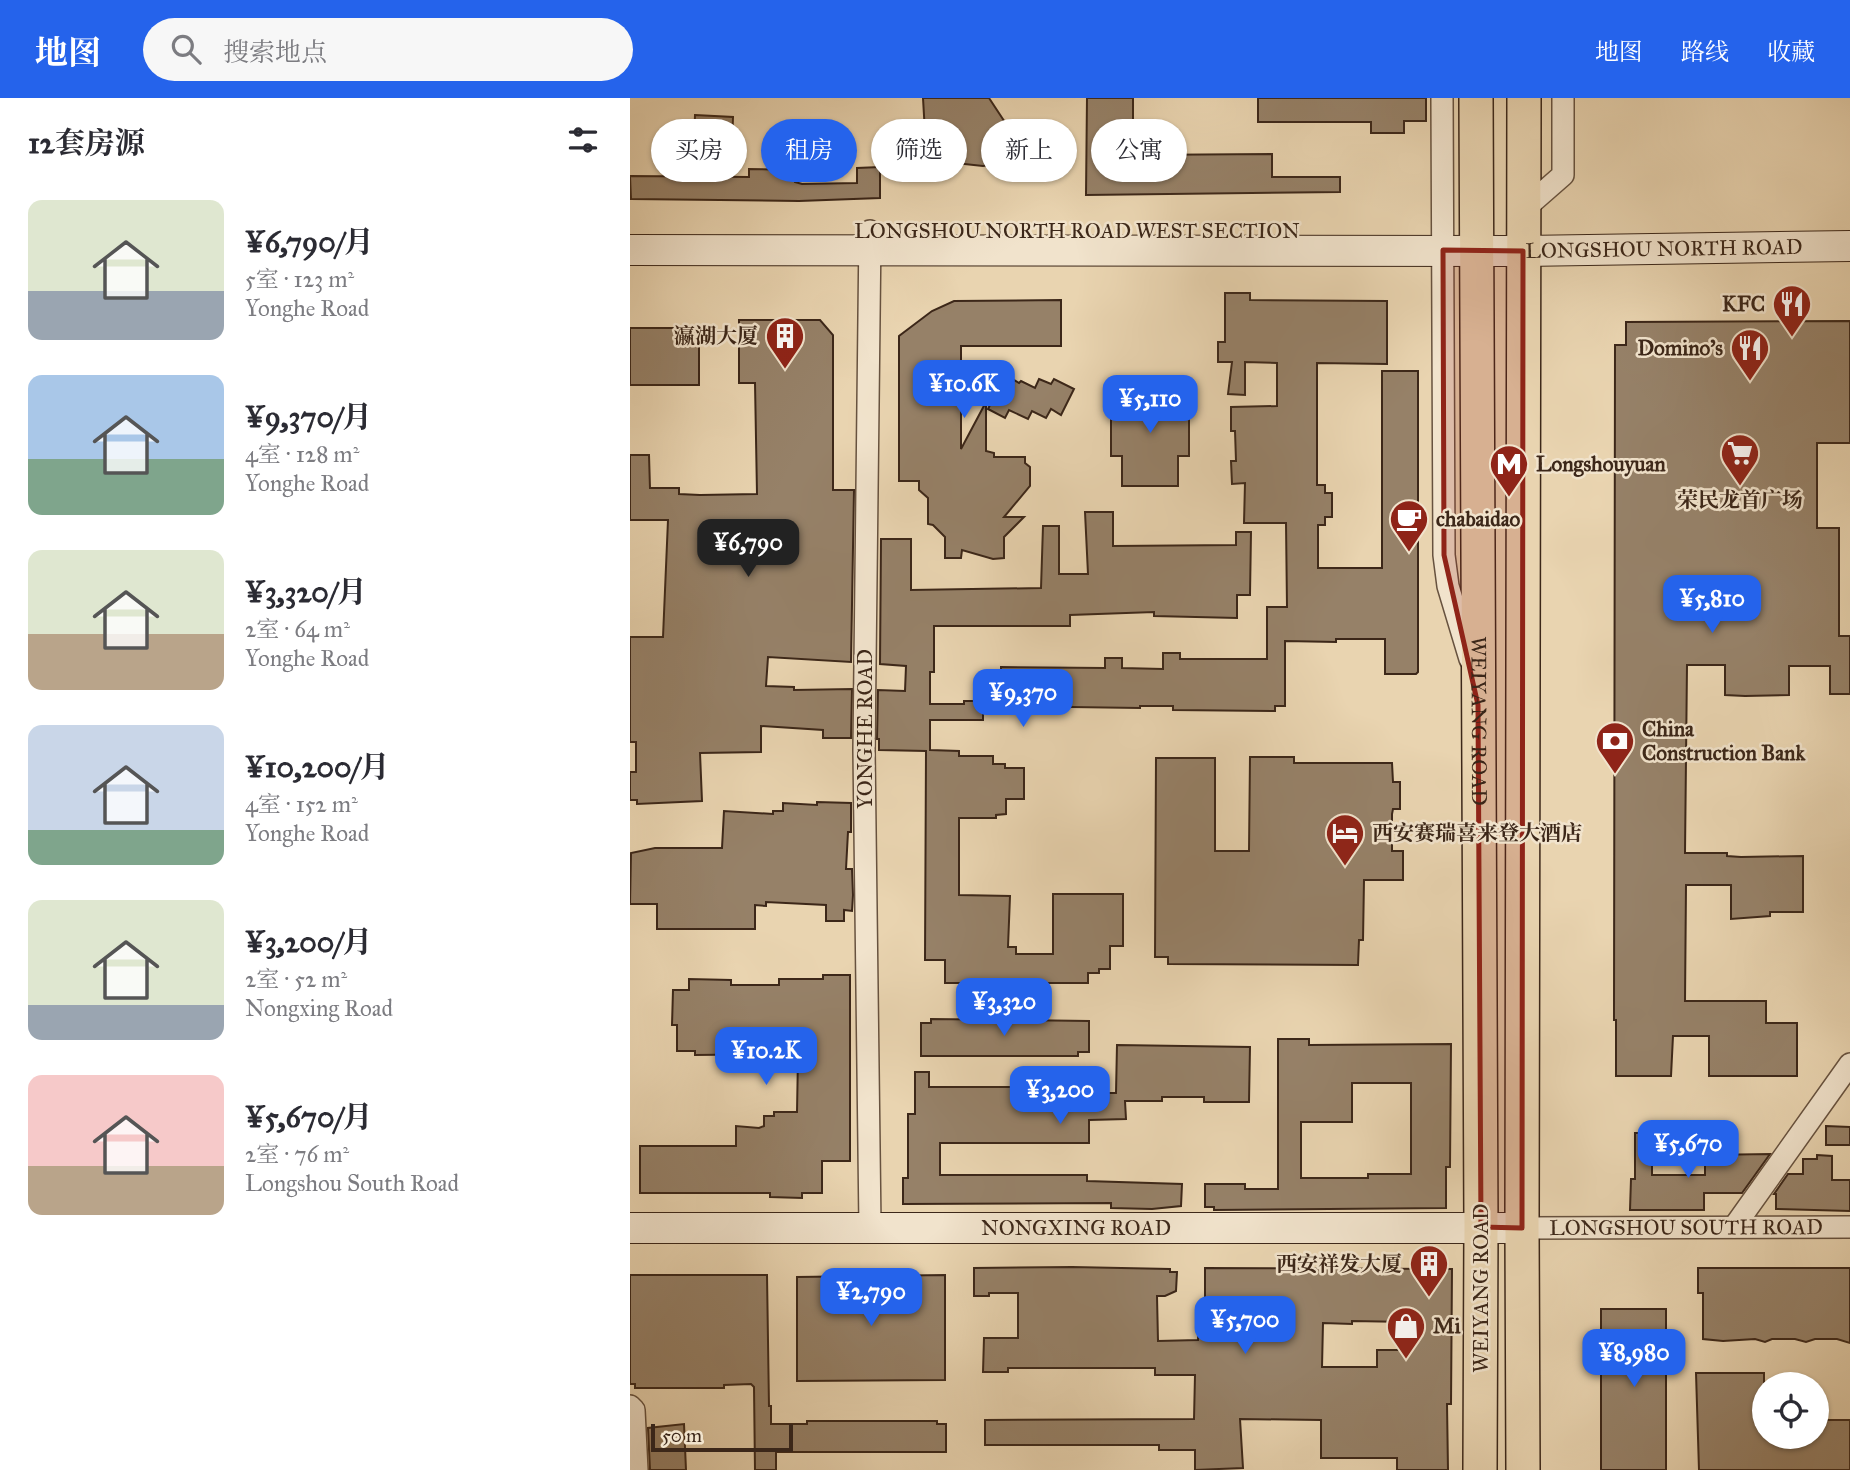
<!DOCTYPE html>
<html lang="zh">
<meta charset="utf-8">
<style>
:root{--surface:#fff;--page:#f7f7f7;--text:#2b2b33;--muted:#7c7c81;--accent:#2563eb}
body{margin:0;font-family:"IM FELL Great Primer","Noto Serif SC",serif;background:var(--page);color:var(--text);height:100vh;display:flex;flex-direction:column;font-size:26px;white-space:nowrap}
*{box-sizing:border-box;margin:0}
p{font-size:23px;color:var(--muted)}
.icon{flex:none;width:38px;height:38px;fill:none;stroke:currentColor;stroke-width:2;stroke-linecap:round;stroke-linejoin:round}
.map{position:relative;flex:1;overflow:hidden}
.panel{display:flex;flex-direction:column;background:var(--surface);width:630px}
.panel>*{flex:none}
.guide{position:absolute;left:21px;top:21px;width:665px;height:63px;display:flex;gap:14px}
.fabs{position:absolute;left:1122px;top:1274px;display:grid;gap:14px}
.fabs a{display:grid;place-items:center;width:77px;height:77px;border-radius:50%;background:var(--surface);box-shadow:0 2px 5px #0004;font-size:35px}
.scale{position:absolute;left:21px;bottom:18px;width:142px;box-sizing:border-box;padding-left:7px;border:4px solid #3c2719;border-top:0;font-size:19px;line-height:24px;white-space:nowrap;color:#3c2719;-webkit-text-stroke:5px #f1e3cc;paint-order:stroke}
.price{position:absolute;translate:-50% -60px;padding:0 16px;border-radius:14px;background:var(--accent);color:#fff;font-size:23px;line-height:46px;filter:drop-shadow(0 2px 4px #0008)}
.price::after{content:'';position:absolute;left:50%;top:42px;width:21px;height:16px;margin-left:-10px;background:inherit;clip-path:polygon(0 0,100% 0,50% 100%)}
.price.selected{background:#222;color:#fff}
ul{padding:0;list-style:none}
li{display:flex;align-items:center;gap:21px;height:175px;padding:0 28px}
li span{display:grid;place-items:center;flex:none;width:196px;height:140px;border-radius:14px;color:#555}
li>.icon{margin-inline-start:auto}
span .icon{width:84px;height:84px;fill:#fffc;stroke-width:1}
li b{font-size:30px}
h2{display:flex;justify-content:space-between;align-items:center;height:84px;padding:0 28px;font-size:30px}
.pill{padding:0 24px;border-radius:32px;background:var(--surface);box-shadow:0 2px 5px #0004;font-size:24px;line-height:63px}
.pill.selected{background:var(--accent);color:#fff}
header{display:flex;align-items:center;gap:42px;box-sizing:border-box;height:98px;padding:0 35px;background:var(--accent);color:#fff}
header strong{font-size:33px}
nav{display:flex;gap:38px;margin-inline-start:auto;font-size:24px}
.search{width:490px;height:63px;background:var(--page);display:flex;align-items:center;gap:18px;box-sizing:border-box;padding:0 24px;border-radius:38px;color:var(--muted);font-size:26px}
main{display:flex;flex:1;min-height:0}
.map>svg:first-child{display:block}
.building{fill:#968168;stroke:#3c2719;stroke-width:2;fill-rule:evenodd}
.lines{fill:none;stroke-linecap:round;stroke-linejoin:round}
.street-casing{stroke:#67523f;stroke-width:24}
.secondary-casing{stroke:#3c2719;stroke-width:32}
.primary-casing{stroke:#3c2719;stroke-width:36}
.street{stroke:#f1e3cc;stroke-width:21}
.secondary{stroke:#f1e3cc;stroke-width:30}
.primary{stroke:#e9d4b0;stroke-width:33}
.marked{fill:#8f2418;fill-opacity:0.2;stroke:#8f2418;stroke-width:5;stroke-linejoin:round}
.labels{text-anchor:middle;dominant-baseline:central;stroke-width:5;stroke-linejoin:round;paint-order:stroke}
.street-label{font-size:21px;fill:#3c2719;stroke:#f1e3cc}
.poi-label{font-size:21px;font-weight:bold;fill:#3c2719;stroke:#f1e3cc;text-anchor:start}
</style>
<header>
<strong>地图</strong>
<div class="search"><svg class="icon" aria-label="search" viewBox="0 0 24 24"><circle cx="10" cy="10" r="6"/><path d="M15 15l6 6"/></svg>搜索地点</div>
<nav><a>地图</a><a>路线</a><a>收藏</a></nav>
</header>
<main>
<section class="panel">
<h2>12套房源<svg class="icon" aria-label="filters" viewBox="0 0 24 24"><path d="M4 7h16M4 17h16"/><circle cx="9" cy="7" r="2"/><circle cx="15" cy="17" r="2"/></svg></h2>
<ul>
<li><span style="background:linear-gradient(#dfe7d0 65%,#9aa5b1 0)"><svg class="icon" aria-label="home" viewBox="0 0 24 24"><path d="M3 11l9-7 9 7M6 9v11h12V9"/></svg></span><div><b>¥6,790/月</b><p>5室 · 123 m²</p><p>Yonghe Road</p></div></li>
<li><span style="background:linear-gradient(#a9c7e8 60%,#7fa58c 0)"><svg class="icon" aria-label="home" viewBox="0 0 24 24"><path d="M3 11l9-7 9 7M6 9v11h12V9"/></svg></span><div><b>¥9,370/月</b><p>4室 · 128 m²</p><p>Yonghe Road</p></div></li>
<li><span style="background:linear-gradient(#dfe7d0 60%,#b9a48a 0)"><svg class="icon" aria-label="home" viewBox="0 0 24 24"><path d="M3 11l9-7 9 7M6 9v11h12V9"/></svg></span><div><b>¥3,320/月</b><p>2室 · 64 m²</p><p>Yonghe Road</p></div></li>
<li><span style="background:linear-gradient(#c9d6e8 75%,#7fa58c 0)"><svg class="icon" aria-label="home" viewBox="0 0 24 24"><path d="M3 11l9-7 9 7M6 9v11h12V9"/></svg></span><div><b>¥10,200/月</b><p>4室 · 152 m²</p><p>Yonghe Road</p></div></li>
<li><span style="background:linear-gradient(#dfe7d0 75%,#9aa5b1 0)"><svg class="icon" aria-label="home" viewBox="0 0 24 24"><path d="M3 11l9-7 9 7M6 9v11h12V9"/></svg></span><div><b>¥3,200/月</b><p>2室 · 52 m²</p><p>Nongxing Road</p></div></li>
<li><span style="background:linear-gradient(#f6c9c9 65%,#b9a48a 0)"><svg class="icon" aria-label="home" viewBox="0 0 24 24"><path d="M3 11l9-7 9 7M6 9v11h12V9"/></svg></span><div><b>¥5,670/月</b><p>2室 · 76 m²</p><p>Longshou South Road</p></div></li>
</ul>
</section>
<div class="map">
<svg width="1220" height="1372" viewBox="0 0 1220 1372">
<rect width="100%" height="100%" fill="#e9d4b0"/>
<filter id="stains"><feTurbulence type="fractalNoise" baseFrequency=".00286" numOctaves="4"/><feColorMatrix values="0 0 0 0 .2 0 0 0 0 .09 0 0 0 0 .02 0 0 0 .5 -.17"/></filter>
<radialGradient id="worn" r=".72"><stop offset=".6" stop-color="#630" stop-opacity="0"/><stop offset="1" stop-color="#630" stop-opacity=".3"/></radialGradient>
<g class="building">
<polygon points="293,0 359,0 390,47 389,58 381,64 353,68 316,64 305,60 296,52"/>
<polygon points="457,0 503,0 503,57 642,56 642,79 710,79 710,94 456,97"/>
<polygon points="628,0 796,0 796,23 774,23 774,35 741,35 741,24 628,24"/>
<polygon points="65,17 103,19 102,48 64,46"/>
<polygon points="250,69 250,100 169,103 1,101 0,78 119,79 119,71 165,72 165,84 172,86 227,85 227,70"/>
<polygon points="595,195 620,195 620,202 757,203 757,266 687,265 687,387 695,387 695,395 702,395 702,419 695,419 695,427 688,427 688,470 752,470 752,273 788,273 788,574 786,576 755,576 755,541 706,541 706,544 655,543 655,608 645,608 645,613 543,612 543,608 510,608 510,610 371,608 371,569 475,570 475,560 492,560 492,570 533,571 533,555 550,555 550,561 637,561 637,509 657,509 656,425 614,425 615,385 602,386 601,363 606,363 605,333 601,333 601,309 647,308 647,265 615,264 615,297 598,296 602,264 588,264 588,244 595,244"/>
<polygon points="431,202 431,248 331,248 331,351 356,304 356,353 364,355 364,359 395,359 395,365 400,369 400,388 374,419 394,419 374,439 374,460 363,461 332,452 331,460 315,460 315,439 303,427 298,426 298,400 289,392 289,383 269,383 269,238 302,213 324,203"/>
<polygon points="109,222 190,222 203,237 203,392 224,392 221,564 138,559 136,588 164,589 164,592 222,591 221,640 193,640 193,632 131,628 131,654 70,655 72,703 7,706 7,702 0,702 0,674 6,674 6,644 0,644 0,539 33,539 38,422 0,422 0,357 19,357 20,390 49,390 49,396 70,397 127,396 125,285 109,285"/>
<polygon points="1220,223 1220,345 1187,345 1187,430 1209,430 1209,538 1220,538 1220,596 1200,596 1200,568 1159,568 1159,597 1115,598 1095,597 1095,567 1057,567 1055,755 1097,755 1097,758 1111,759 1173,758 1173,814 1140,814 1140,818 1101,821 1101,787 1056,787 1055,903 1136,903 1136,925 1167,925 1167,978 1079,978 1079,938 1043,938 1041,978 986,978 986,922 984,922 985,247 996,247 996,224"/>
<polygon points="0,230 61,230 61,234 69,234 69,287 0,287"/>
<polygon points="409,281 421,286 424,281 444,291 431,317 421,311 416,320 402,313 398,321 379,312 375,320 358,311 371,284 381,288 384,282 389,285 391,283 405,290"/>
<polygon points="507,289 533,289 533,296 564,296 564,313 559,313 559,358 548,358 548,388 492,388 492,358 481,358 481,312 475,312 475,296 507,296"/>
<polygon points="455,414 483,414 483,448 606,447 606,434 621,434 620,497 607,497 607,520 524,518 524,514 440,517 440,528 304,528 304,574 300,574 300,606 334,606 334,603 353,603 353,622 300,622 300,652 329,653 329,658 363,658 363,666 375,666 375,670 394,670 394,701 376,701 376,716 366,717 366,720 329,720 329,797 380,798 378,849 386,849 386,856 423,856 423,796 493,796 493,848 480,848 480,871 469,871 469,875 458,875 458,885 315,885 315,862 295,862 296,653 249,652 249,641 247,641 248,592 275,593 276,568 250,566 251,441 281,441 281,492 411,490 413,428 429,428 429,476 458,476"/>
<polygon points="620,659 664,659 664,665 762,665 763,684 770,684 770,711 763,711 762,716 762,753 773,753 773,782 734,782 733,842 729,842 728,867 538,866 538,859 525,859 526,660 585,660 585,753 619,753"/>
<polygon points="187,704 221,705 221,734 218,734 216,771 222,771 223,797 222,813 214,812 214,823 196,823 196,807 136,804 136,808 125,807 125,831 27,831 27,806 0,806 1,755 25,750 92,750 94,713 143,716 143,713 153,713 153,705 187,707"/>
<polygon points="193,877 220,877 220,1063 192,1063 192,1095 172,1095 172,1100 140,1099 140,1095 10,1095 10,1048 106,1048 106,1028 129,1030 134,1028 134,1018 144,1018 144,1014 167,1014 168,958 145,956 65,957 65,953 47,953 47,927 42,927 43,892 59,892 59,881 101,882 101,887 149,887 149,881 193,881"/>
<polygon points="301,921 459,923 459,954 448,954 448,958 291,958 291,925 301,925"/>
<path d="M648 941H679V947L821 946 820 1069H816V1110L584 1112V1109H575V1086H615V1091H648ZM722 985H781V1076H738V1080H671V1024H722Z"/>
<polygon points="487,947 620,949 619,1004 574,1004 574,999 532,999 532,1003 495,1003 496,1021 459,1022 459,1045 310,1045 310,1077 457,1077 457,1083 552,1086 551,1108 522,1111 481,1110 481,1105 273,1106 273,1080 278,1080 278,1016 285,1016 285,974 299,974 299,989 458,989 458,995 486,995"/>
<polygon points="1196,1028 1220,1029 1220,1047 1196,1047"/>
<polygon points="1005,1035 1022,1035 1022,1077 1075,1077 1075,1057 1140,1056 1112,1095 1074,1095 1074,1112 1000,1112 1001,1081 1005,1081"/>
<polygon points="1187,1057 1202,1058 1202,1082 1220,1082 1220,1113 1146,1111 1146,1096 1144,1096 1158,1076 1173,1076 1173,1061 1187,1061"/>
<path d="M442 1169 540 1171V1174H547L546 1193 535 1198H527L528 1243 568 1242 570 1206H575V1170L822 1171 821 1306H817L818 1372H767V1360H691V1322L610 1321 613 1370 565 1372V1352H529V1347H355V1322L564 1321 565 1277H525V1270H378V1274H353L354 1240H388V1195H359V1198H344V1170ZM722 1223 778 1224V1252H747V1269H692L693 1225 722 1226Z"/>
<polygon points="1068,1170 1220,1170 1220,1245 1207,1241 1185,1241 1176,1244 1165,1241 1142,1241 1135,1244 1125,1241 1093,1243 1073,1241 1073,1195 1068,1195"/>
<polygon points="0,1177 137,1177 139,1308 141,1308 141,1326 177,1326 177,1323 307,1323 307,1326 316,1326 316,1354 146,1354 146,1372 125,1372 124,1289 121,1286 94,1287 94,1290 5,1290 5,1286 0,1286"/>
<polygon points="315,1177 315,1282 167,1283 167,1179"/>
<polygon points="971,1211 1036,1211 1036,1236 1046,1236 1046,1253 1036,1253 1036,1372 971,1372"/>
<polygon points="1066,1275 1134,1275 1134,1339 1186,1339 1186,1322 1220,1322 1220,1372 1069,1372"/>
<polygon points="54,1326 56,1372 20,1372 18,1330"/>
</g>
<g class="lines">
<g class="street-casing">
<g id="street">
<polyline points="812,0 814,457 818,488 840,561"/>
<polyline points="893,112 933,77 933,0"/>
<polyline points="240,133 234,652 240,1129"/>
<polyline points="1104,1129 1220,966"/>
<path id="s1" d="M892 1130 1220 1129"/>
<polyline points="0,1308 4,1312 7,1372"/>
</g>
</g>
<g class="secondary-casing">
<g id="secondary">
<path id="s2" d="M0 152 893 153 1220 148"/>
<path id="s3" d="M0 1130H892"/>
</g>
</g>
<g class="primary-casing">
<g id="primary">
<path id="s4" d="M846 0 851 1129 850 1372"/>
<polyline points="893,1372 892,1130 894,0"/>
</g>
</g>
<use href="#street" class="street"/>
<use href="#secondary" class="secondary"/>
<use href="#primary" class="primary"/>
</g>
<path class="marked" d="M813 152 893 153 892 1130 851 1129 848 607 814 457Z"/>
<defs>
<g id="restaurant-pin" transform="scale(2.0125)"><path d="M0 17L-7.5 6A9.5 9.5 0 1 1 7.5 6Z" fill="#8f2418" stroke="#f1e3cc"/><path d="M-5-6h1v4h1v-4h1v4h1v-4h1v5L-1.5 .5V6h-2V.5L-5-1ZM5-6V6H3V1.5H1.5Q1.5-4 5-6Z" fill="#fff"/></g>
<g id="building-pin" transform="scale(2.0125)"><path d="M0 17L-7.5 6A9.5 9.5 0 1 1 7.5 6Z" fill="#8f2418" stroke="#f1e3cc"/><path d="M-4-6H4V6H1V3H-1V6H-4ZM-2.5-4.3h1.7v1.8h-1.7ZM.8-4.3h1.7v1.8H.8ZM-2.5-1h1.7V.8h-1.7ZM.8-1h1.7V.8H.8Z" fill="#fff"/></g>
<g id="supermarket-pin" transform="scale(2.0125)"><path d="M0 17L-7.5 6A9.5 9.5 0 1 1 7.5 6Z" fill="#8f2418" stroke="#f1e3cc"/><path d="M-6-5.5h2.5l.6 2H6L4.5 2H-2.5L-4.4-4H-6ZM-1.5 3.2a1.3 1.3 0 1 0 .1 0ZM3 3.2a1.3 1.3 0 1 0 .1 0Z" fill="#fff"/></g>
<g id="metro-pin" transform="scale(2.0125)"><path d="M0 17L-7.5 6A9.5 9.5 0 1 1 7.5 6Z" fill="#8f2418" stroke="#f1e3cc"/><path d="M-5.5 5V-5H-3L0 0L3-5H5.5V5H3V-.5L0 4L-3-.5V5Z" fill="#fff"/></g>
<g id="cafe-pin" transform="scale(2.0125)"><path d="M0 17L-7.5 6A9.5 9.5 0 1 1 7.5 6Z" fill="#8f2418" stroke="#f1e3cc"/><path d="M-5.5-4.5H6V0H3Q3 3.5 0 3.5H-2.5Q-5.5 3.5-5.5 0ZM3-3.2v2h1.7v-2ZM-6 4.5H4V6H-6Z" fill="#fff"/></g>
<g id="bank-pin" transform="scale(2.0125)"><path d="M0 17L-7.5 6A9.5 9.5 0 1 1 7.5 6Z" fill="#8f2418" stroke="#f1e3cc"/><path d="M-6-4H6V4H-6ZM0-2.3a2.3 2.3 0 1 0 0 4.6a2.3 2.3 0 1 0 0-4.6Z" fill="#fff"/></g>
<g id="hotel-pin" transform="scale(2.0125)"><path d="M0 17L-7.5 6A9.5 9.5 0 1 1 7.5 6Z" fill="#8f2418" stroke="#f1e3cc"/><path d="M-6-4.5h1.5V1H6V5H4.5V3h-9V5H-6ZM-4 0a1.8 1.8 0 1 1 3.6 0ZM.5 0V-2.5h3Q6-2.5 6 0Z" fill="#fff"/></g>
<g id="shop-pin" transform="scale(2.0125)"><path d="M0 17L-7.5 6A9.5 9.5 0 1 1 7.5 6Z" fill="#8f2418" stroke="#f1e3cc"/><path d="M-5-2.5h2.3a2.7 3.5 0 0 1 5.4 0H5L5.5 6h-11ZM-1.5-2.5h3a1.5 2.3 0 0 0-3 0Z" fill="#fff"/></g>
</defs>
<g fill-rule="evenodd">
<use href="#restaurant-pin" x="1162" y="206"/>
<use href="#building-pin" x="155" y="238"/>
<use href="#restaurant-pin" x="1120" y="250"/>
<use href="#supermarket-pin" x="1110" y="355"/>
<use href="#metro-pin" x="879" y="366"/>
<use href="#cafe-pin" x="779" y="421"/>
<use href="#bank-pin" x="985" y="643"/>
<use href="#hotel-pin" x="715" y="735"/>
<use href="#building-pin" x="799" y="1166"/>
<use href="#shop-pin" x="776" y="1228"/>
</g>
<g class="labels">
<g class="street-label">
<text x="447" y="133">LONGSHOU NORTH ROAD WEST SECTION</text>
<text stroke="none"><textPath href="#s2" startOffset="1034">LONGSHOU NORTH ROAD</textPath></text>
<text stroke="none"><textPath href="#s4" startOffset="623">WEIYANG ROAD</textPath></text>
<text transform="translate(235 631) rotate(-90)">YONGHE ROAD</text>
<text stroke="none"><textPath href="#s3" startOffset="446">NONGXING ROAD</textPath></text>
<text stroke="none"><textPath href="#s1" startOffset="164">LONGSHOU SOUTH ROAD</textPath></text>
<text transform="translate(851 1190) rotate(-90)">WEIYANG ROAD</text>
</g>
<g class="poi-label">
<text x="1135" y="206" text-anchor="end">KFC</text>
<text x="128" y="238" text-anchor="end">瀛湖大厦</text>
<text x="1093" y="250" text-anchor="end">Domino's</text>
<text x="906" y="366">Longshouyuan</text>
<text x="1110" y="402" text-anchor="middle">荣民龙首广场</text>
<text x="806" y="421">chabaidao</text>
<text x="1012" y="631">China<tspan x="1012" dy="24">Construction Bank</tspan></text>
<text x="742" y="735">西安赛瑞喜来登大酒店</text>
<text x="772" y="1166" text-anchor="end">西安祥发大厦</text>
<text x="803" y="1228">Mi</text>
</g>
</g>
<rect width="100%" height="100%" filter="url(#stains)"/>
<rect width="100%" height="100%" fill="url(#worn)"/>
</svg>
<div class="fabs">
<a><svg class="icon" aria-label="locate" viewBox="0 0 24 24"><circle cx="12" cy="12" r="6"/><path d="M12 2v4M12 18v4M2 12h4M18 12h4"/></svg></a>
</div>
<div class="scale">50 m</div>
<b class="price" style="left:334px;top:322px">¥10.6K</b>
<b class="price" style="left:520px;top:337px">¥5,110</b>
<b class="price selected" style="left:118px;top:481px">¥6,790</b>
<b class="price" style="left:1082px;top:537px">¥5,810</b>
<b class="price" style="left:393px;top:631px">¥9,370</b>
<b class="price" style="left:374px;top:940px">¥3,320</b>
<b class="price" style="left:136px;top:989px">¥10.2K</b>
<b class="price" style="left:430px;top:1028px">¥3,200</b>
<b class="price" style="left:1058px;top:1082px">¥5,670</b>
<b class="price" style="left:241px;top:1230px">¥2,790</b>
<b class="price" style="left:615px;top:1258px">¥5,700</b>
<b class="price" style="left:1004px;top:1291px">¥8,980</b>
<div class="guide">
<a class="pill">买房</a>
<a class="pill selected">租房</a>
<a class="pill">筛选</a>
<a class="pill">新上</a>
<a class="pill">公寓</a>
</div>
</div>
</main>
